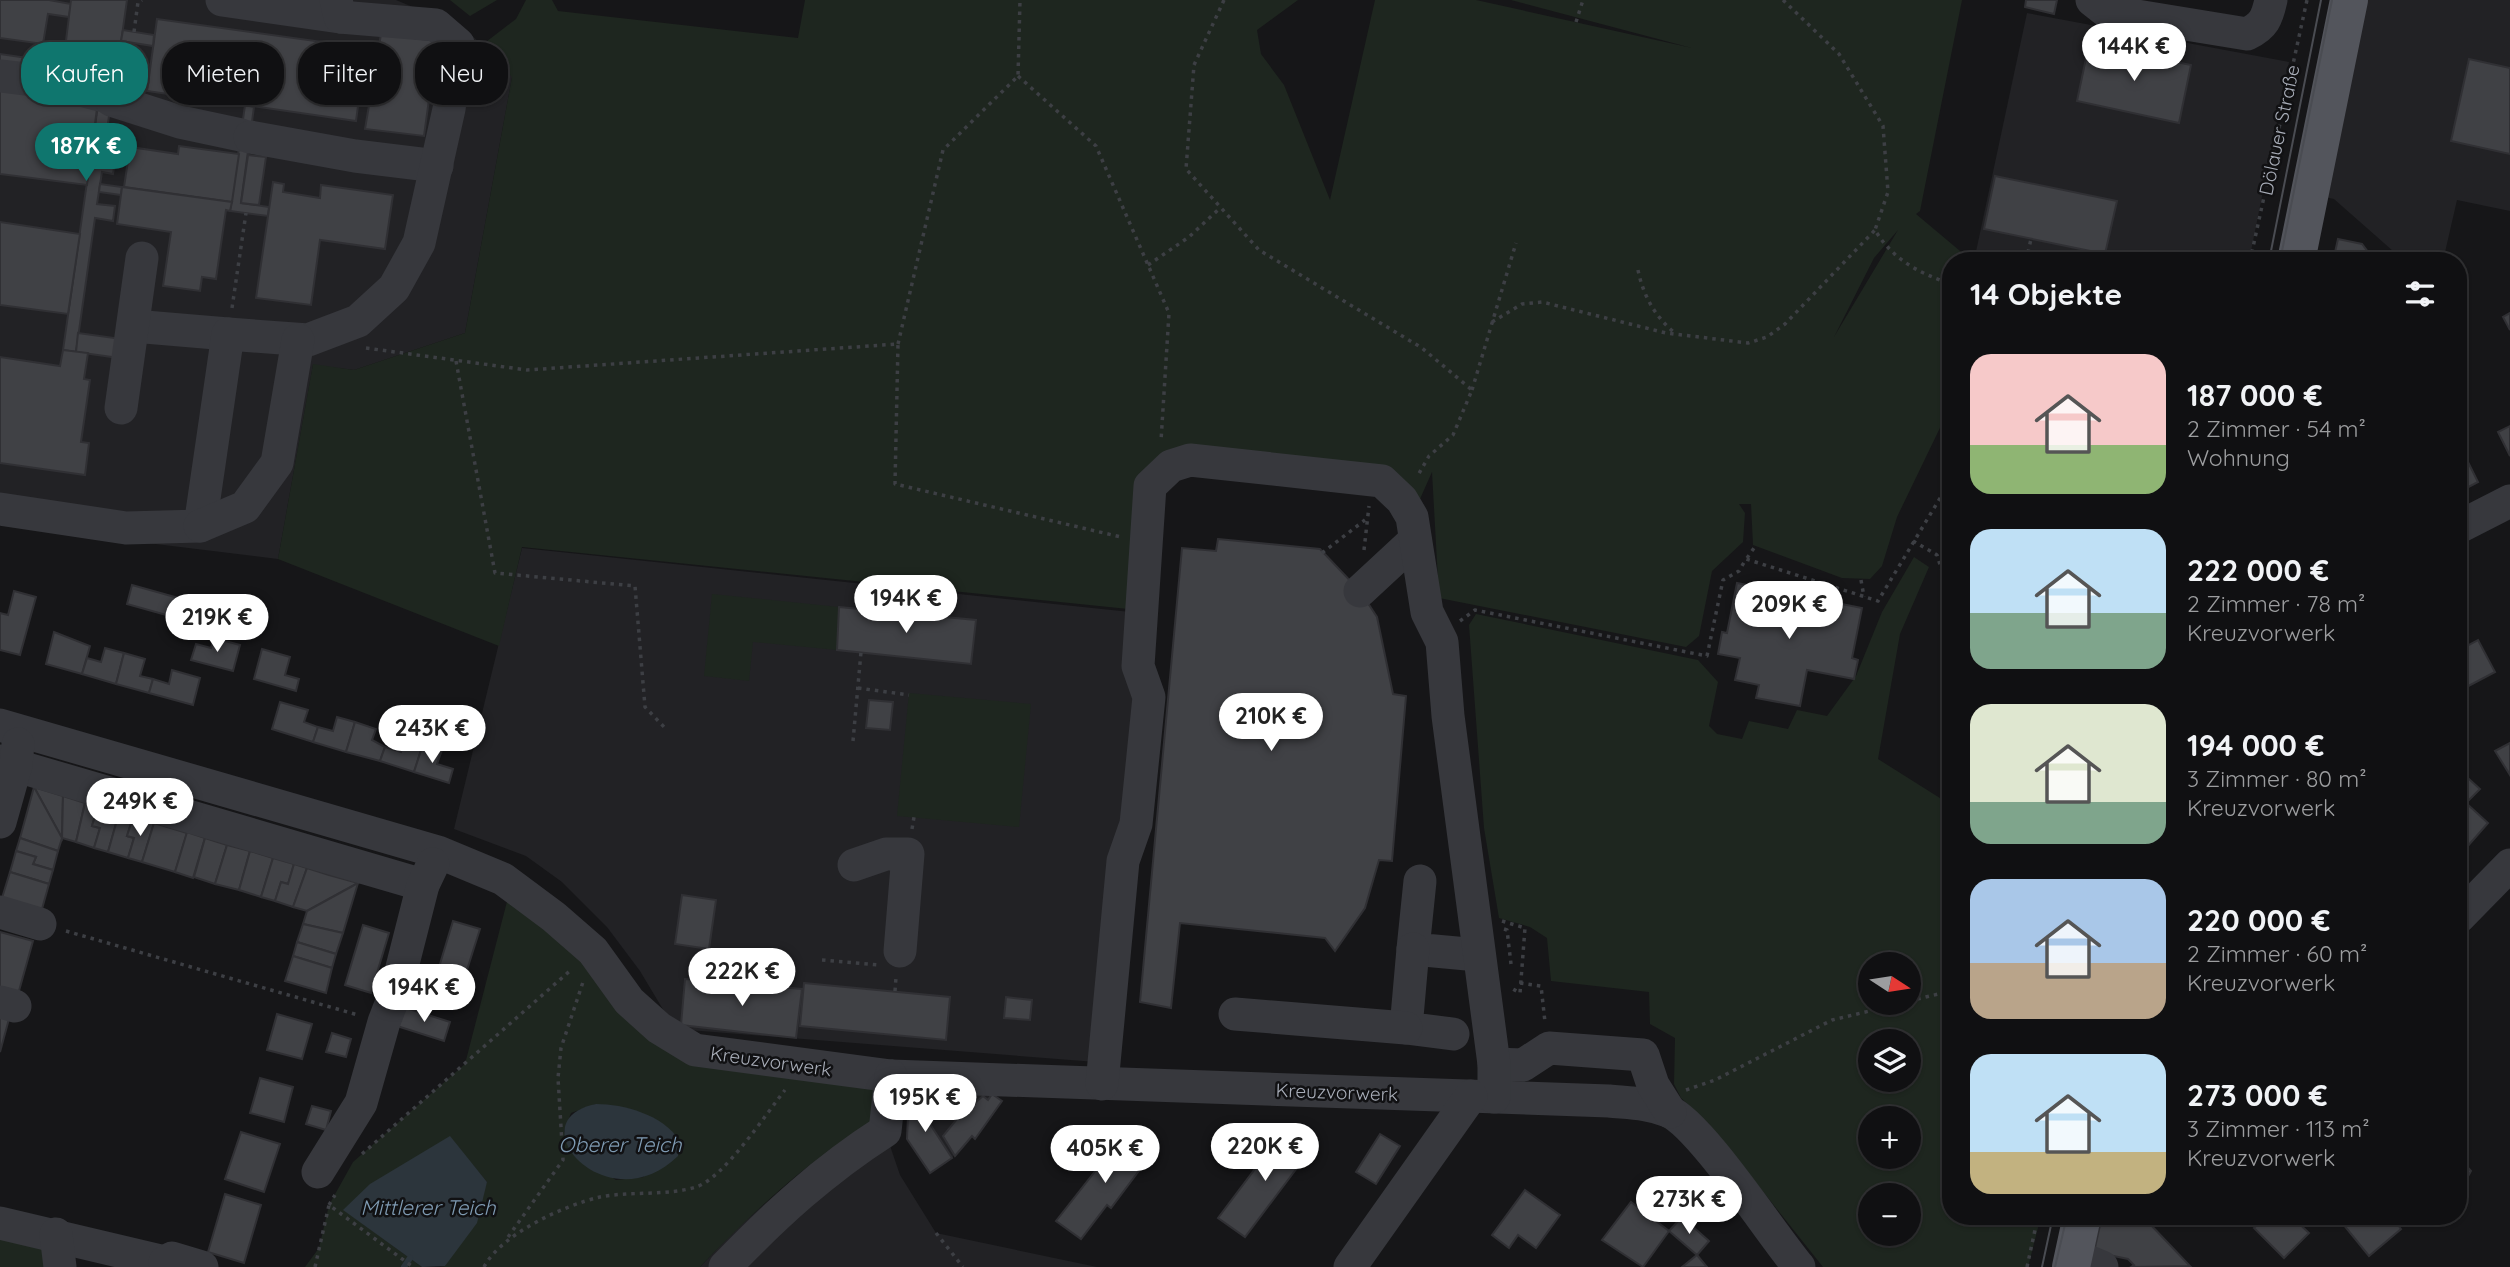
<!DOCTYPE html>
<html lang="de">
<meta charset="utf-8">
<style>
:root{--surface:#101012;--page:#1e1e20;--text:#f1f3f6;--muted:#9c9d9f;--line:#303032;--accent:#0f766e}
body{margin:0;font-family:Quicksand,sans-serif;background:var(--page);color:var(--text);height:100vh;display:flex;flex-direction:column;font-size:26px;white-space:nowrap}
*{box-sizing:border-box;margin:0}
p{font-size:23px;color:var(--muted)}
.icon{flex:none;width:38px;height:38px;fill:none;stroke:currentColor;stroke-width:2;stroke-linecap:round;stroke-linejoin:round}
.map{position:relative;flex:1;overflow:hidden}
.details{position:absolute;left:1942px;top:252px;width:525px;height:973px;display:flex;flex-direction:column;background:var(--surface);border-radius:28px;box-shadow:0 2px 5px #0004,0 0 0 2px var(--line)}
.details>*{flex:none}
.top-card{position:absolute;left:21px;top:42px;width:665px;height:63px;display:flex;gap:14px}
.needle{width:46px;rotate:102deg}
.fabs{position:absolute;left:1858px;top:952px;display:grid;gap:14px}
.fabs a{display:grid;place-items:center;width:63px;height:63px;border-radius:50%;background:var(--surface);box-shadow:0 2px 5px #0004,0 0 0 2px var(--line);font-size:35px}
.price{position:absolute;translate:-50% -60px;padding:0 16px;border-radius:24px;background:#fff;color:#222;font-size:23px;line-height:46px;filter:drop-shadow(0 2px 4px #0008)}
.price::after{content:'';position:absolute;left:50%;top:42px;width:21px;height:16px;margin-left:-10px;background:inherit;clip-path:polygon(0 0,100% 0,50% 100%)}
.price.selected{background:var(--accent);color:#fff}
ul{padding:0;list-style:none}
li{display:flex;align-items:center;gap:21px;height:175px;padding:0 28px}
li span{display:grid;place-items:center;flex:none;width:196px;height:140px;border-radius:21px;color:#555}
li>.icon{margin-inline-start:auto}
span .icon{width:84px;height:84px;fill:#fffc;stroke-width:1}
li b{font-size:30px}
h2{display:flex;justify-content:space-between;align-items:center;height:84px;padding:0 28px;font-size:30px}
.tag{padding:0 24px;border-radius:28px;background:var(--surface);box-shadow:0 2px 5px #0004,0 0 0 2px var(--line);font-size:24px;line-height:63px}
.tag.selected{background:var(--accent);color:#fff}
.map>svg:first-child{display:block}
.built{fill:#222225}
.green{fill:#1e261f;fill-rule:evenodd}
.water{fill:#2c353c}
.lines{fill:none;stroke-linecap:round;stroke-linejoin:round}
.stream{stroke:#2c353c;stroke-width:6}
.building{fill:#404145;stroke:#303034;stroke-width:2}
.path{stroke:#3d3f44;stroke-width:3.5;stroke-dasharray:3.5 5;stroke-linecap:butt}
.minor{stroke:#37383d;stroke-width:33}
.major{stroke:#53555c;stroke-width:38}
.tram{stroke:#4a4c52;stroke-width:2}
.labels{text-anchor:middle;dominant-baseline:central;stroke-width:5;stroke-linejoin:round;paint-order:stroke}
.street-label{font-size:19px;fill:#a8adb8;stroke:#111113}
.water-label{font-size:21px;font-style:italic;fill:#7f9bb3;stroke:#111113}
</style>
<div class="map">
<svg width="2510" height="1267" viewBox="0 0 2510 1267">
<rect width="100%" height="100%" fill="#161618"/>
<g class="built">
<polygon points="0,0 396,0 463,28 513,72 465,333 354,370 313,365 278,559 0,525"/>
<polygon points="2356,0 2510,0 2510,211 2457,200 2443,261 2401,258 2334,199 2315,195"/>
<polygon points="2027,13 2289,62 2249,261 1974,261"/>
<polygon points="522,548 1140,613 1138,666 1096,1062 689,1030 667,1016 640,971 607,927 562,882 526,856 454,829"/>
<polygon points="909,1092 992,1094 993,1115 975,1139 971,1136 952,1158 930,1173 907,1139"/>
<polygon points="871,1122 885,1131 900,1175 936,1233 1097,1267 700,1267 734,1231 826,1150"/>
</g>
<g class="green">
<polygon points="450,0 497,0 470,16"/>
<path d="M526 0H552L558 11 798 38 805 0H1298L1257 30 1261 54 1284 85 1330 200 1375 0H1476L1692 48 1511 0H1962L1920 211 1916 214 1972 261H1951V405L1897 517 1882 566 1870 579 1842 578 1753 545 1751 504H1739L1745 513 1743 542 1712 571 1699 636 1686 647 1439 598 1432 472 1412 517 1402 500 1171 466 1138 610 522 547 499 646 278 559 313 364 354 370 465 333 512 77 482 45 516 19ZM1898 230 1834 337 1874 258Z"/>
<path d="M1914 557 1929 567 1900 634 1878 759 1951 805V1216H2041L2028 1267H1823L1709 1124 1681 1098 1674 1084 1675 1038 1650 1024 1649 992 1551 981 1547 938 1530 927 1499 918 1484 828 1469 625 1476 614 1698 660 1718 682 1709 726 1717 734 1742 739 1749 721 1788 729 1797 710 1827 716 1856 676 1882 612ZM1871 964H1909V1003H1871ZM1871 1041H1909V1080H1871ZM1871 1118H1909V1157H1871ZM1871 1195H1909V1234H1871Z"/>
<polygon points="712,594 839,607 837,650 753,642 749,681 704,676"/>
<polygon points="909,693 1031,704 1019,827 897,816"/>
<path d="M510 890 581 947 650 1035 874 1079 871 1122C808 1161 752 1212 700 1267H440L445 1266 487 1182 473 1165 344 1210 422 1267H305L319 1248 329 1205 353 1162 465 1064ZM596 1104 644 1177 616 1180 570 1150 564 1131 571 1113Z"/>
<polygon points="0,1234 50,1243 52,1267 0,1267"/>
</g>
<g class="water">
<path d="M596 1104C624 1104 663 1115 679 1140L678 1156C607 1225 515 1120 596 1104Z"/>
<polygon points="450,1136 487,1182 477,1223 445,1266 422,1267 343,1210 370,1184"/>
</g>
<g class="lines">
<polyline class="stream" points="404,1267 410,1258"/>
</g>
<g class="building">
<polygon points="0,0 49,0 71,4 69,17 48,14 43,44 0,38"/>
<polygon points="71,0 127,0 118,64 64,57"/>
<polygon points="2026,0 2057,0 2054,14 2025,7"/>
<polygon points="157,19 366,48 356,121 147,91"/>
<polygon points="123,30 154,35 153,46 121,41"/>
<polygon points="381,34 437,41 424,136 365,129"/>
<polygon points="2089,44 2191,65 2179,123 2077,101"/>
<polygon points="0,54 103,69 104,62 116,64 105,146 117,148 113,174 102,172 97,204 115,206 113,221 95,218 76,352 63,350 102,77 0,62"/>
<polygon points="2469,59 2510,68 2510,154 2451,141"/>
<polygon points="0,89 98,101 87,185 0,174"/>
<polygon points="245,105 254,107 241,203 269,207 268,216 230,211"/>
<polygon points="179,146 239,154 232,202 124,187 130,147 178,154"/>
<polygon points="248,155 266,157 259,205 241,203"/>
<polygon points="1995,176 2117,201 2105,254 1984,229"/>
<polygon points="273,182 284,184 283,192 320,198 321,185 393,195 385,249 320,240 311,305 256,298"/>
<polygon points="100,184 122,187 121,195 99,192"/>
<polygon points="122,187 232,202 230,211 226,210 216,279 202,277 200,291 163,286 171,232 117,224"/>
<polygon points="0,222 80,234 68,314 0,305"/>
<polygon points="2338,239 2362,244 2371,256 2370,261 2333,261"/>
<polygon points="2510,313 2510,330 2503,317"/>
<polygon points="78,333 122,339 119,358 76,352"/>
<polygon points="63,350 88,353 84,379 90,380 81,442 89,443 85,475 0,463 0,357 60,366"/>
<polygon points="2510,426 2510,456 2498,432"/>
<polygon points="2462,450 2478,482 2459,492 2459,452"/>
<polygon points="1218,539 1320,549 1360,591 1377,617 1393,694 1406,696 1392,861 1379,860 1365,908 1335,951 1325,938 1180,923 1171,1008 1140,1002 1182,548 1216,551"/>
<polygon points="1737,583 1862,608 1852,658 1858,660 1854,679 1807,670 1800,706 1756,698 1759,685 1735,680 1740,658 1718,654 1722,632 1727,633"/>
<polygon points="132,585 182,599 177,618 127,604"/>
<polygon points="14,591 36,597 20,655 0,650 0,613 8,615"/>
<polygon points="839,607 976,620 971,664 837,650"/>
<polygon points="54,632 90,646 82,674 46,664"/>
<polygon points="214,638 240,645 233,671 191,660 196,644 211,648"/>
<polygon points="2478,640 2495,672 2459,691 2459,650"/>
<polygon points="105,648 124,653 116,684 82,674 87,658 101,662"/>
<polygon points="262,649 290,657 285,675 299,679 296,691 254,679"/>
<polygon points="124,653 145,659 140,676 153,679 149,693 116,684"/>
<polygon points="172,670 200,678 193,705 149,693 153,679 169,684"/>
<polygon points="869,700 893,702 890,730 866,728"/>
<polygon points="280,702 308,710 304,722 318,727 313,742 272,729"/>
<polygon points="337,717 355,722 346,752 313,742 318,727 333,731"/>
<polygon points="355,722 376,729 372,740 385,747 380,761 346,752"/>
<polygon points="405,738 423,744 414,772 380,761 385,747 401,752"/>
<polygon points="2510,743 2510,775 2495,751"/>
<polygon points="423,744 442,750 437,764 453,769 449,783 414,772"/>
<polygon points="2459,770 2480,789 2464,805 2459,800"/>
<polygon points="34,787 63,796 62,838"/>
<polygon points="34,787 62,838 58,851 20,838"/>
<polygon points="63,796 85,803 76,842 62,838"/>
<polygon points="85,803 98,806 92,826 100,828 94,848 76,842"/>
<polygon points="2466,803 2488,823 2459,856 2459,811"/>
<polygon points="98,806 119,813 108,852 94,848 100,828 92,826"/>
<polygon points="119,813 133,817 127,836 134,838 128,858 108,852"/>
<polygon points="133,817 154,823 142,862 128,858 134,838 127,836"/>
<polygon points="154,823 187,833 175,872 142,862"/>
<polygon points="187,832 205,838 193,878 175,872"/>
<polygon points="20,838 58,851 53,870 33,864 36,857 16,851"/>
<polygon points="205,838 227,845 215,884 194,877"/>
<polygon points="227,845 250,851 239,890 215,884"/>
<polygon points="16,851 36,857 33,864 53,870 49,884 10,872"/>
<polygon points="250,851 273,858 261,897 239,890"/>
<polygon points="273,858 294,864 288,884 281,882 275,901 261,897"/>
<polygon points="294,864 307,868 293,907 275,901 281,882 288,884"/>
<polygon points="307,868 329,875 358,883 307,911 293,907"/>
<polygon points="10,872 49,884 42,909 2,898"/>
<polygon points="358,883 343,933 303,924 307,911"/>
<polygon points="682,895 716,900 709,949 675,944"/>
<polygon points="453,921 480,929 459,995 433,987"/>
<polygon points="303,924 343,933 336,954 297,942"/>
<polygon points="363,925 389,933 371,993 345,985"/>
<polygon points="0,932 33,941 17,998 0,993"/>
<polygon points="297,942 336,954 332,968 293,956"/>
<polygon points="293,956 332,968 326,993 285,981"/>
<polygon points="685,979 802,989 796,1038 681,1025"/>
<polygon points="804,983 950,997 946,1040 800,1026"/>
<polygon points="1006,997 1032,1000 1030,1020 1004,1018"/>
<polygon points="403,1007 450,1022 444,1041 397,1026"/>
<polygon points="277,1014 312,1024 302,1059 267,1050"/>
<polygon points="0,1016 9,1019 0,1052"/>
<polygon points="332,1033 351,1039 346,1057 326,1052"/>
<polygon points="260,1078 293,1087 284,1122 250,1113"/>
<polygon points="909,1092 928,1093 928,1121 952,1158 930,1173 907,1139"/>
<polygon points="992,1094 1002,1101 975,1139 972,1136 955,1156 943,1136 961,1114 965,1116 976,1102 983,1096 988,1100"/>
<polygon points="312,1106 331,1111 326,1130 306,1124"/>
<polygon points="1285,1129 1312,1148 1245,1237 1218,1218"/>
<polygon points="241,1132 280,1144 264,1192 225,1179"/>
<polygon points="1126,1132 1153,1152 1111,1208 1107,1205 1081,1239 1056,1221"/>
<polygon points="1380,1134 1400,1146 1376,1184 1356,1172"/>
<polygon points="2459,1158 2471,1171 2459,1193"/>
<polygon points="1525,1190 1560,1215 1536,1248 1518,1235 1509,1248 1492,1235"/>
<polygon points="225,1194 261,1205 244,1263 208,1252"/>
<polygon points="1631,1202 1669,1231 1643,1267 1602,1240"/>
<polygon points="2102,1216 2148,1222 2190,1266 2131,1267 2134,1265 2128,1259 2094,1252"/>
<polygon points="2266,1216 2291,1216 2309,1233 2284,1258 2254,1228"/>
<polygon points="2351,1216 2391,1216 2401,1229 2369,1256 2343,1224"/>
<polygon points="1682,1217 1709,1241 1697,1255 1669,1231"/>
<polygon points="1697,1255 1707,1267 1682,1267"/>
</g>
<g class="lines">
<g class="path">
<polyline points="1224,0 1194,65 1186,169 1259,250 1422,348 1472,390 1453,435 1429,456 1417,477"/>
<path d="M1783 0 1839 54 1883 126 1888 192 1875 230C1893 260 1919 273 1951 284"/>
<polyline points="1576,22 1583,0"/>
<polyline points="134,32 138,2 142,0"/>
<polyline points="1018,76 1096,146 1169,313 1161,441"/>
<polyline points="2026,261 2031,239"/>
<polyline points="2250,261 2307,0"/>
<polyline points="1148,265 1189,237 1220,208"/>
<path d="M1638 270C1643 295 1655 317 1675 333"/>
<polyline points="232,308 246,213"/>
<polyline points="1492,322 1522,304 1542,302 1666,333 1748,343 1767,337 1785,324 1875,230"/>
<polyline points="898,344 943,150 1018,76 1020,0"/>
<polyline points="366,348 527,370 898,344 895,484 1121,537"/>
<polyline points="456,361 495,573 635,586 645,707 666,729"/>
<polyline points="1472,390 1516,243"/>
<polyline points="1913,541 1937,555 1951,600"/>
<polyline points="1364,550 1369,506"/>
<polyline points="1322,553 1365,520"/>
<polyline points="1747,558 1754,548"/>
<polyline points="1861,580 1864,597"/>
<polyline points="1460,621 1475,610 1707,656 1723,580 1739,571 1746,559 1878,601 1951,480"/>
<polyline points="858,688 909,695"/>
<polyline points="853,741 861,652"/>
<polyline points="912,829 914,817"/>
<polyline points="1502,921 1525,928 1520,993 1513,989"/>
<polyline points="1504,929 1507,930 1511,964"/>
<polyline points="66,931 358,1015"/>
<polyline points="822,960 879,965"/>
<polyline points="1520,983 1541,986 1545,1022"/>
<polyline points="782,987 784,960"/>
<polyline points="895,991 896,977"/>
<polyline points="1909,1001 1951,991"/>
<polyline points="1686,1090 1715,1080 1832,1020 1903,1003"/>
<polyline points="362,1154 572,969"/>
<polyline points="329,1205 335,1195"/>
<polyline points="936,1233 963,1267"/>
<polyline points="508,1237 563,1160 558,1078 561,1048 583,982"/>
<polyline points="315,1267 329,1205 413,1267"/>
<path d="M484 1267C501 1234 565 1205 600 1197 630 1191 668 1196 696 1187 723 1179 766 1114 785 1090"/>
<polyline points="2027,1267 2038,1216"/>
</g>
<g class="minor">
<polyline points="222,0 340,17"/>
<path d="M2092 0 2106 11 2247 34C2264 26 2267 18 2271 0"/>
<polyline points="0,76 50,82 100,95"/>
<polyline points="111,100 180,122 241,135"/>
<polyline points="250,137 355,156 437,166"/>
<polyline points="133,326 228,334"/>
<polyline points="121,408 142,258"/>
<polyline points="0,509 126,528 200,526 228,334 308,340 358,321 394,288 419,243 449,109 458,44 436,25 340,17 336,0"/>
<polyline points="200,526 245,507 277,463 298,340"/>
<polyline points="2459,527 2510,501"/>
<polyline points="1360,591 1415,540"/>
<path d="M0 725 438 852 503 879 554 917 593 951 629 1001 659 1028 695 1050 891 1076 1609 1101C1629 1103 1649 1103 1668 1111 1700 1124 1772 1235 1799 1267"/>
<polyline points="0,761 423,885"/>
<polyline points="0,822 16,765 18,744"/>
<polyline points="854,865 886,854 908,854 900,951"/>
<polyline points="1420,881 1413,949 1478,955"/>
<polyline points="0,912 40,924"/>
<polyline points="2459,917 2510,865"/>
<polyline points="1413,949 1406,1028 1453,1034"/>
<polyline points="0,1002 15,1006"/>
<polyline points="1235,1014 1406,1028"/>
<polyline points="1494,1064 1523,1065 1549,1048 1643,1055 1653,1085 1670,1112"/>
<polyline points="1102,1084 1123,861 1136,824 1149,697 1138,666 1150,486 1171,466 1190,460 1382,481 1402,500 1412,517 1427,612 1442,642 1448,716 1494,1064 1494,1097"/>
<polyline points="318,1172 361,1103 384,1022 396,991 423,885 433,864"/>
<polyline points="0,1223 165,1262 169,1267"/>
<polyline points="56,1234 60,1267"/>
<polyline points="2073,1255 2102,1267"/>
<polyline points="165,1262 172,1258 202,1267"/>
<path d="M725 1267C775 1215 824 1170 885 1131L891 1076"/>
<polyline points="1350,1267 1471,1096"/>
</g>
<g class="major">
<polyline points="2296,261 2349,0"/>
<polyline points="2071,1267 2082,1216"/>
</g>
<g class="tram">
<polyline points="2269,261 2321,0"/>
<polyline points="2280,261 2332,0"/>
<polyline points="2042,1267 2053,1216"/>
<polyline points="2055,1267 2067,1216"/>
</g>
</g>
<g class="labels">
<g class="street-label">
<text transform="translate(2279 130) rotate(-78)">Dölauer Straße</text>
<text transform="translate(771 1061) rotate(8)">Kreuzvorwerk</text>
<text transform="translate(1337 1092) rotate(2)">Kreuzvorwerk</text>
</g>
<g class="water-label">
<text x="620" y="1144">Oberer Teich</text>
<text x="428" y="1207">Mittlerer Teich</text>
</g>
</g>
</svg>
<div class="fabs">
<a><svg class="needle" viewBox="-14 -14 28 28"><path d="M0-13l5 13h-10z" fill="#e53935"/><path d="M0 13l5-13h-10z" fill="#9c9d9f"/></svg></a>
<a><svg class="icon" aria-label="layers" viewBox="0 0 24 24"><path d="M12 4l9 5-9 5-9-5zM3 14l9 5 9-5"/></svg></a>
<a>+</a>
<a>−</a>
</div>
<b class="price" style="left:2134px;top:83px">144K €</b>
<b class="price selected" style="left:86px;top:183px">187K €</b>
<b class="price" style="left:906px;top:635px">194K €</b>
<b class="price" style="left:1789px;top:641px">209K €</b>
<b class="price" style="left:217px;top:654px">219K €</b>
<b class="price" style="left:1271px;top:753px">210K €</b>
<b class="price" style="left:432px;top:765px">243K €</b>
<b class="price" style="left:140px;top:838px">249K €</b>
<b class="price" style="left:742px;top:1008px">222K €</b>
<b class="price" style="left:424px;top:1024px">194K €</b>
<b class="price" style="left:925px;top:1134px">195K €</b>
<b class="price" style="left:1265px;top:1183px">220K €</b>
<b class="price" style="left:1105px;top:1185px">405K €</b>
<b class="price" style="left:1689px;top:1236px">273K €</b>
<div class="top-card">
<a class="tag selected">Kaufen</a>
<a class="tag">Mieten</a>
<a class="tag">Filter</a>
<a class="tag">Neu</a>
</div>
<section class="details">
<h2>14 Objekte<svg class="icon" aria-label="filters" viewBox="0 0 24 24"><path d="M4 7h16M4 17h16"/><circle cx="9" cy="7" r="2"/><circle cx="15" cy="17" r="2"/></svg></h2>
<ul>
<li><span style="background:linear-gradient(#f6c9c9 65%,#8fb573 0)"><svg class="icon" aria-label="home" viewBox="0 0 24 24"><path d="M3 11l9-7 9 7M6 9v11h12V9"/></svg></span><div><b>187 000 €</b><p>2 Zimmer · 54 m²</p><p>Wohnung</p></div></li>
<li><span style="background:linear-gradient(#bfe0f5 60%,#7fa58c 0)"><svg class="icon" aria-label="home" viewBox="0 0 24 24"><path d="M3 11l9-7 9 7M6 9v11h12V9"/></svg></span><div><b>222 000 €</b><p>2 Zimmer · 78 m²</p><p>Kreuzvorwerk</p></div></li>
<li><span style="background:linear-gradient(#dfe7d0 70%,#7fa58c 0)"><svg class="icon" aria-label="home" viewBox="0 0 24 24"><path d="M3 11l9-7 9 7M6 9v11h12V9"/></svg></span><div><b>194 000 €</b><p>3 Zimmer · 80 m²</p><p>Kreuzvorwerk</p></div></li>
<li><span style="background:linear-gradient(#a9c7e8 60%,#b9a48a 0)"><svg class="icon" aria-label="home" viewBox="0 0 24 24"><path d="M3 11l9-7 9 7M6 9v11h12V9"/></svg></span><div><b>220 000 €</b><p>2 Zimmer · 60 m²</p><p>Kreuzvorwerk</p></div></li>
<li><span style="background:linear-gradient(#bfe0f5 70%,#c2b280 0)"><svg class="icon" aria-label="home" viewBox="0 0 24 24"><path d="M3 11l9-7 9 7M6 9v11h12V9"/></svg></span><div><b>273 000 €</b><p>3 Zimmer · 113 m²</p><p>Kreuzvorwerk</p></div></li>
</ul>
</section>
</div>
